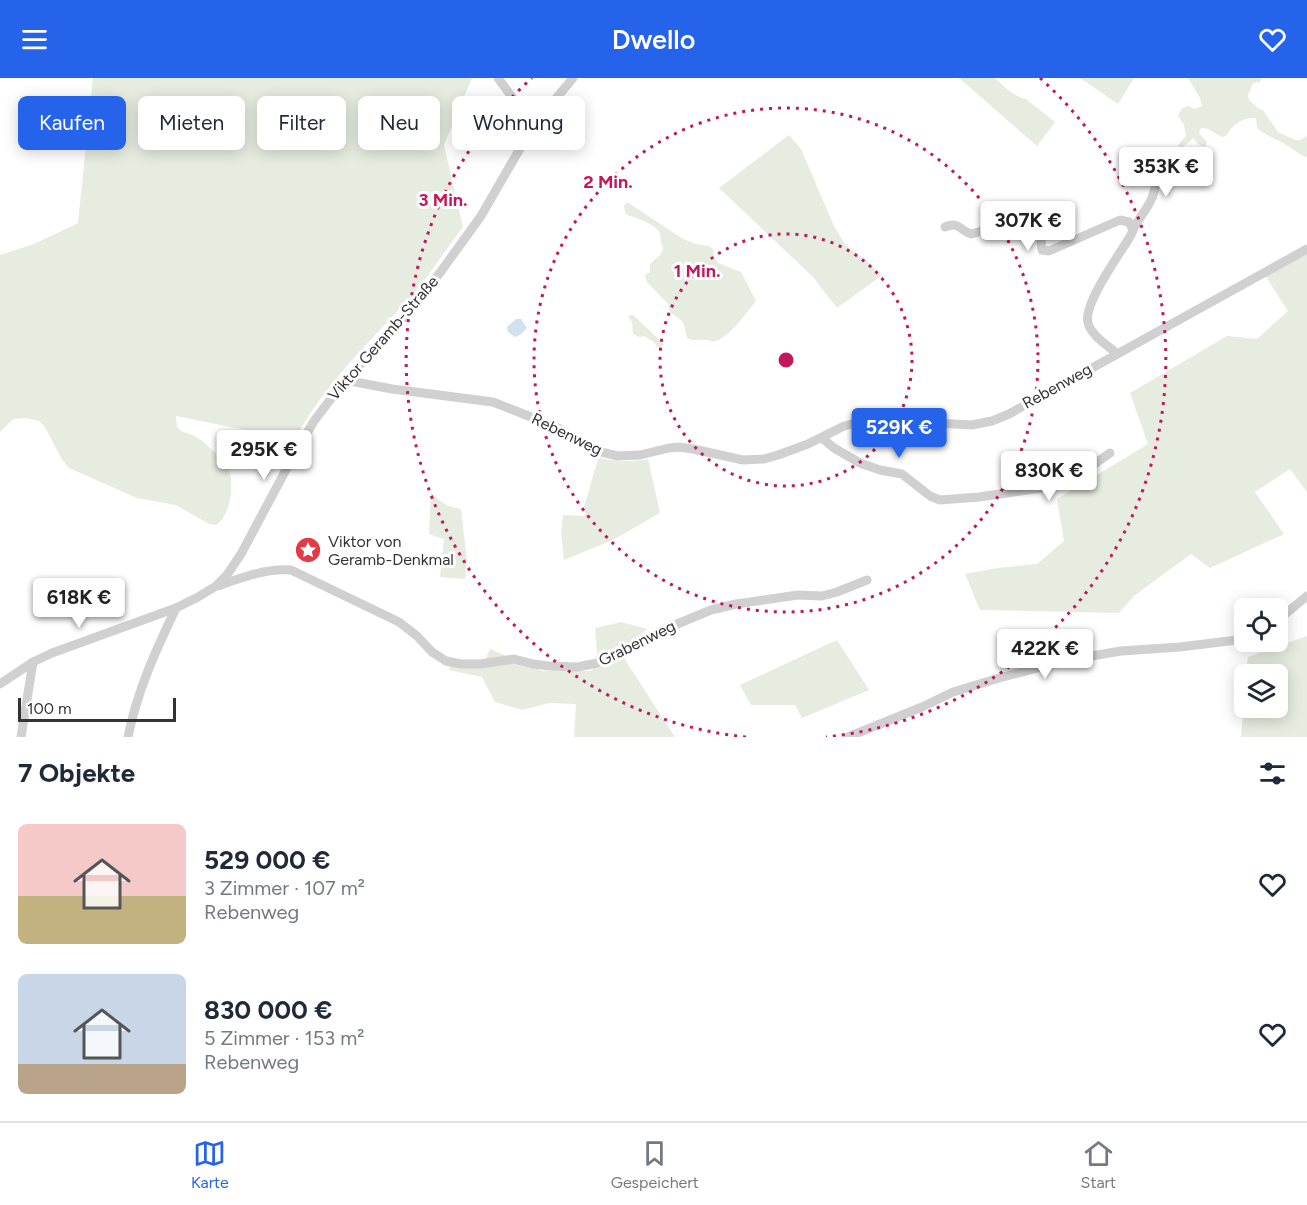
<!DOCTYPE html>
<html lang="de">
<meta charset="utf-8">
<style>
:root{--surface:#fff;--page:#f6f6f7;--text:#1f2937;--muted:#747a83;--line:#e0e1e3;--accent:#2563eb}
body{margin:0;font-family:Figtree,sans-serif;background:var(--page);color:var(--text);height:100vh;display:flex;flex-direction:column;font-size:22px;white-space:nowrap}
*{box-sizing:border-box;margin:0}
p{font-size:20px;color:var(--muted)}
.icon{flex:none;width:33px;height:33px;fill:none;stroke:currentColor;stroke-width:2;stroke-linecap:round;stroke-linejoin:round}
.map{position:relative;height:659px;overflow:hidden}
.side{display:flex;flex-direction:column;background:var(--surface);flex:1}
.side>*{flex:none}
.banner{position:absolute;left:18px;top:18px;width:600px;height:54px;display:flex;gap:12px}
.buttons{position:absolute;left:1234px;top:520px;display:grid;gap:12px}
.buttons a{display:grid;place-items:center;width:54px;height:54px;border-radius:9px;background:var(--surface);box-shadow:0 3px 15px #0003;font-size:30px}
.scale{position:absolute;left:18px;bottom:15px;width:158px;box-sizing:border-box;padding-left:6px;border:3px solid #333;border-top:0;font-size:16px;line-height:21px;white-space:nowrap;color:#333;-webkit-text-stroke:4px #fff;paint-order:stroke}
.price{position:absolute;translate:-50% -51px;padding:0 14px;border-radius:6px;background:#fff;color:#222;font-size:20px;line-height:39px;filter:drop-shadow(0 2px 3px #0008)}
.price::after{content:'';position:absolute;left:50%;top:36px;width:18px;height:14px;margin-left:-9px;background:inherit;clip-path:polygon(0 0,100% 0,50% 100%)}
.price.on{background:var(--accent);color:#fff}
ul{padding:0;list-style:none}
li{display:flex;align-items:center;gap:18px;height:150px;padding:0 18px}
li span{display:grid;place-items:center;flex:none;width:168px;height:120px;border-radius:9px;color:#555}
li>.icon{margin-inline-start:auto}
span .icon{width:72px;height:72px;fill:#fffc;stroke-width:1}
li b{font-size:26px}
h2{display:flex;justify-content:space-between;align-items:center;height:72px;padding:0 18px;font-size:26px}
.tag{padding:0 21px;border-radius:9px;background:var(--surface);box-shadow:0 3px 15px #0003;font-size:21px;line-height:54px}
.tag.on{background:var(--accent);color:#fff}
header{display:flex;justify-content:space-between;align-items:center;height:78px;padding:0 18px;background:var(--accent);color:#fff;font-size:27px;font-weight:600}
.tabs{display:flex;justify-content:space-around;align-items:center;height:84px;border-top:2px solid var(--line);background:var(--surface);font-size:16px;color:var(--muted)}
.tabs a{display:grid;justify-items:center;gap:3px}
.tabs .on{color:var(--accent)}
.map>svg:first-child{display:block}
.green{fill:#e6ecdf}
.water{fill:#cfe2ee}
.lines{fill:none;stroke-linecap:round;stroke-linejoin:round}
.minor{stroke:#d0d0d0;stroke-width:9}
.ring{fill:none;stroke:#c2185b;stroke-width:3;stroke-dasharray:3 6}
.labels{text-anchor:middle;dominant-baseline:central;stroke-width:6;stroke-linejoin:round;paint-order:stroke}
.street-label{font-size:16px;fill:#333;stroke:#fff}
.poi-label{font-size:16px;fill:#333;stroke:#fff;text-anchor:start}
.centre{fill:#c2185b;stroke:#fff;stroke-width:3}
.ring-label{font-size:18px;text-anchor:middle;font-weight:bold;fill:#c2185b;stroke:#fff;stroke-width:6;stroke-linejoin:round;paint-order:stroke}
</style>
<header><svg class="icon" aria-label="menu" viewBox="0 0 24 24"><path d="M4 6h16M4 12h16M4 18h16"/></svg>Dwello<svg class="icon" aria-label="heart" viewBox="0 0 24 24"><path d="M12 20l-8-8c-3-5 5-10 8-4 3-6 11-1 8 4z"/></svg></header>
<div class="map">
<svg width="1307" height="659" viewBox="0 0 1307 659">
<rect width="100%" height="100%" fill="#fff"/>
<g class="green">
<path d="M93 0H472L444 67 463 149C446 171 431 195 413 216 372 262 323 307 294 363L284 358 256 354 176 338 177 349 181 353 195 358 202 363 227 385 231 401V416L228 430 222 442 216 447 209 446 176 427 137 420 69 390 61 380 45 349 39 343 26 340 13 341 0 354V177L34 166 78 145Z"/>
<path d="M959 0H995C1004 8 1014 19 1026 21L1055 44 1037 68Z"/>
<polygon points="1080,0 1134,0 1118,26"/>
<path d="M1188 0H1262L1260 4 1253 5 1248 17 1249 22 1259 31 1263 32 1278 54 1295 62H1300L1307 58V79C1299 77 1297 74 1291 70 1280 62 1267 59 1257 50L1256 40C1244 38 1232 47 1226 58L1222 59 1208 51 1201 50 1199 55 1207 64 1205 69 1198 66 1193 60 1188 65 1181 70 1178 67 1186 58 1184 47 1178 38 1181 31 1188 28 1195 31 1202 28 1200 20Z"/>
<polygon points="789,57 801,71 834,148 846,168 867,183 881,198 837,230 813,199 719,110"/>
<path d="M627 124 683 161 696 166 709 168 713 171 715 181 718 185 741 194 756 223C747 234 728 261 715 263 708 264 712 262 705 262 697 261 694 264 687 260L684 247 682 243 670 234 668 226 647 204 645 197 650 194V186L661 176 663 170C660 165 661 161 660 156 657 146 636 140 627 137L625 134 624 128Z"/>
<polygon points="1307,176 1307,414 1290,391 1255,414 1284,456 1210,490 1191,476 1135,517 1119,535 980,532 965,496 997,490 1037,486 1064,463 1057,421 1148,366 1130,315 1227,258 1257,261 1288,233 1263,194"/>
<polygon points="630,237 633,237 664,266 663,268 657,269 654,264 644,258 639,259 633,256 632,244 628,238"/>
<path d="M601 380C616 384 632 384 648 381L660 435 613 462 564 482 561 455 563 437 585 438V426L598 381Z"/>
<path d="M431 414C439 424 448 429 461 431L467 483 465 501 440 499 444 461 429 456Z"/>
<polygon points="621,544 647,551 620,574 675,659 574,659 576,626 550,625 522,632 495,624 482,599 449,592 450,588 483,587 490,571 542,593 592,593 597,576 595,550"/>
<polygon points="1307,558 1307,659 1241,659 1245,609 1245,630 1278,630 1278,597 1246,597 1248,579"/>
<polygon points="837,562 869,612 802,640 795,627 751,627 740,607"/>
</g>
<polygon class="water" points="516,241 521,241 527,250 520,257 515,259 508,254 507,249"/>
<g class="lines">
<g class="minor">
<polyline points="498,0 533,48"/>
<path d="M945 149C959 143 959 152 971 156 984 154 1030 133 1040 144 1045 149 1039 163 1042 172L1049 173 1120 142 1129 144 1133 152"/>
<path d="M1116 275C1107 267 1091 257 1088 245 1083 227 1118 178 1128 162 1131 158 1132 154 1134 150 1139 140 1147 131 1151 122 1158 108 1156 90 1156 76"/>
<polyline points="345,302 392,311 493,324 556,349 597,373 618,378 640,377 669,370 679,369 693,371 743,382 764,381 778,377 808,366 844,348 856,345 869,343 897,343 972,347 992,343 1009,336 1307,171"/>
<polyline points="822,360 834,370 860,385 880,392 902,396 930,418 940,422 979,419 1055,408 1069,403 1083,394 1110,375"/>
<path d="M218 508C241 500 266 490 291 492L399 544 417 558 432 574 446 583 461 586H480L514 581 533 586 549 588 578 589 597 585 658 554 711 532 736 526 798 517 822 518 837 514 867 502"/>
<polyline points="1278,542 1307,518"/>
<polyline points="0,606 33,584 52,575 176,530 198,519 216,508 227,497 241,476 288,388 314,343 345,302 383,263 422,218 442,192 481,138 533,48 573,0"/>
<polyline points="21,659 33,584"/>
<path d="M128 659C137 613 156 572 176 530"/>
<polyline points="848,659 922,629 953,614 999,600 1068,582 1121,573 1180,569 1245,561"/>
</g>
</g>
<g class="ring">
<circle cx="786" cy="282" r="126"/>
<circle cx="786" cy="282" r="252"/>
<path d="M746 659A379 379 0 0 1 532 0M1040 0A379 379 0 0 1 826 659"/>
</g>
<defs>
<g id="sight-disc" transform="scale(1.35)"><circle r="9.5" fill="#e63946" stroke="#fff"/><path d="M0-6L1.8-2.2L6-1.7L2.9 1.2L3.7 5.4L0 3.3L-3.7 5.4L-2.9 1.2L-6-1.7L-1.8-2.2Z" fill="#fff"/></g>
</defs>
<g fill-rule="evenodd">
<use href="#sight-disc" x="308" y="472"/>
</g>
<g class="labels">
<g class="street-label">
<text transform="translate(383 260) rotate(-49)">Viktor Geramb-Straße</text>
<text transform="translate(1057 308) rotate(-29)">Rebenweg</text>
<text transform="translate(567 356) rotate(26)">Rebenweg</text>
<text transform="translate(637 565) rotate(-26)">Grabenweg</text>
</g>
<g class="poi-label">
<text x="328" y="463">Viktor von<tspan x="328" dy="18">Geramb-Denkmal</tspan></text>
</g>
</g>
<circle cx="786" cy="282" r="9" class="centre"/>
<g class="ring-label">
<text x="608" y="110">2 Min.</text>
<text x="443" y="128">3 Min.</text>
<text x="697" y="199">1 Min.</text>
</g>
</svg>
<div class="buttons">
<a><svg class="icon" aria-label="locate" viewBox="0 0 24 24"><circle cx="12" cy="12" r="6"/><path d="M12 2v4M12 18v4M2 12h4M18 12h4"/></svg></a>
<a><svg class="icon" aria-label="layers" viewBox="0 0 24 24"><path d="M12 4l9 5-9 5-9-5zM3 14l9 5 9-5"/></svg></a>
</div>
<div class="scale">100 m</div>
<b class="price" style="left:1166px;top:120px">353K €</b>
<b class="price" style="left:1028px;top:174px">307K €</b>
<b class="price on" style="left:899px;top:381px">529K €</b>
<b class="price" style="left:264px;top:403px">295K €</b>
<b class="price" style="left:1049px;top:424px">830K €</b>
<b class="price" style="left:79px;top:551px">618K €</b>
<b class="price" style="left:1045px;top:602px">422K €</b>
<div class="banner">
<a class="tag on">Kaufen</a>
<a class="tag">Mieten</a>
<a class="tag">Filter</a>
<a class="tag">Neu</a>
<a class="tag">Wohnung</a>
</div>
</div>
<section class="side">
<h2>7 Objekte<svg class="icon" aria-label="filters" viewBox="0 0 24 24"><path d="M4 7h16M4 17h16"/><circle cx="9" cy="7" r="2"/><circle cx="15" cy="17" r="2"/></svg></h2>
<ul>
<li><span style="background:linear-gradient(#f6c9c9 60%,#c2b280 0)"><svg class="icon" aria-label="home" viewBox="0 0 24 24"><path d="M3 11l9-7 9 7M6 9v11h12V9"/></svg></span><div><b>529 000 €</b><p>3 Zimmer · 107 m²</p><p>Rebenweg</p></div><svg class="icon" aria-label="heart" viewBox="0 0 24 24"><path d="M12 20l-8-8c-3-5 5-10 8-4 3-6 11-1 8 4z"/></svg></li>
<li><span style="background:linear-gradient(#c9d6e8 75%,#b9a48a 0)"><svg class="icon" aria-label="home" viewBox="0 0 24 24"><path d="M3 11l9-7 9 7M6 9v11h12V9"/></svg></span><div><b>830 000 €</b><p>5 Zimmer · 153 m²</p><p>Rebenweg</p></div><svg class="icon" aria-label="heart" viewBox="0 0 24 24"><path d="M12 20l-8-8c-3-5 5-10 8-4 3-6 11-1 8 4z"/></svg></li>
</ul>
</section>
<nav class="tabs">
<a class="on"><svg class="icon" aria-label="map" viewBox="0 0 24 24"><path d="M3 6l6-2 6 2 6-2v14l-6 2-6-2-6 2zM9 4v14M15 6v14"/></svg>Karte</a>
<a><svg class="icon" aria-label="saved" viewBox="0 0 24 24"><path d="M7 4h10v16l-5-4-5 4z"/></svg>Gespeichert</a>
<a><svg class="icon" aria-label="home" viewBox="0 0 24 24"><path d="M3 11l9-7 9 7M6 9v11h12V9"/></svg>Start</a>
</nav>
